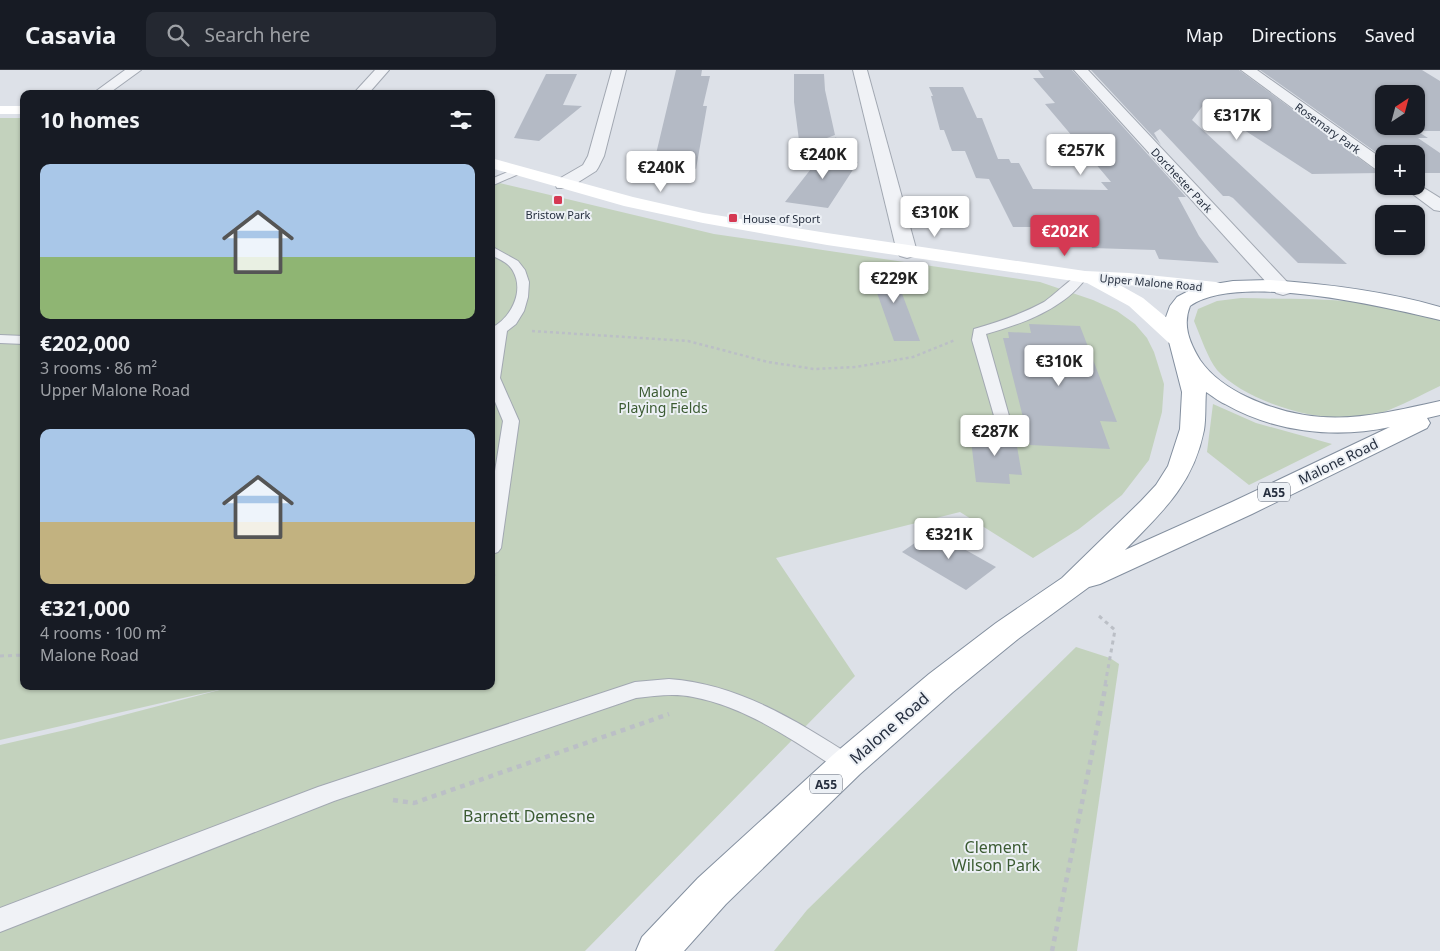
<!DOCTYPE html>
<meta charset="utf-8">
<style>
:root{--surface:#171b24;--page:#242831;--text:#f1f3f6;--muted:#9ea1a6;--line:#363941;--accent:#d53953}
body{margin:0;font-family:"Noto Sans",sans-serif;background:var(--page);color:var(--text);height:100vh;display:flex;flex-direction:column;font-size:19px;white-space:nowrap}
*{box-sizing:border-box;margin:0}
p{font-size:16px;color:var(--muted)}
.icon{flex:none;width:28px;height:28px;fill:none;stroke:currentColor;stroke-width:2;stroke-linecap:round;stroke-linejoin:round}
.map{position:relative;flex:1;overflow:hidden}
.side{position:absolute;left:20px;top:20px;width:475px;height:600px;display:flex;flex-direction:column;background:var(--surface);border-radius:10px;box-shadow:0 1px 4px #0004}
.side>*{flex:none}
.needle{width:32px;rotate:36deg}
.fabs{position:absolute;left:1375px;top:15px;display:grid;gap:10px}
.fabs a{display:grid;place-items:center;width:50px;height:50px;border-radius:10px;background:var(--surface);box-shadow:0 1px 4px #0004;font-size:25px}
.price{position:absolute;translate:-50% -42px;padding:0 11px;border-radius:5px;background:#fff;color:#222;font-size:16px;line-height:32px;filter:drop-shadow(0 1px 2px #0008)}
.price::after{content:'';position:absolute;left:50%;top:30px;width:15px;height:11px;margin-left:-8px;background:inherit;clip-path:polygon(0 0,100% 0,50% 100%)}
.price.active{background:var(--accent);color:#fff}
ul{padding:0;list-style:none}
li{display:grid;align-content:center;gap:10px;height:265px;padding:0 20px}
li span{display:grid;place-items:center;height:155px;border-radius:10px;color:#555}
li>.icon{margin-inline-start:auto}
span .icon{width:90px;height:90px;fill:#fffc;stroke-width:1}
li b{font-size:21px}
h2{display:flex;justify-content:space-between;align-items:center;height:60px;padding:0 20px;font-size:21px}
header{display:flex;align-items:center;gap:30px;box-sizing:border-box;height:70px;padding:0 25px;background:var(--surface);border-bottom:1px solid var(--line)}
header strong{font-size:24px}
nav{display:flex;gap:28px;margin-inline-start:auto;font-size:18px}
.search{width:350px;height:45px;background:var(--page);display:flex;align-items:center;gap:12px;box-sizing:border-box;padding:0 18px;border-radius:10px;color:var(--muted);font-size:19px}
.map>svg:first-child{display:block}
.green{fill:#c3d2bd}
.building{fill:#b4bac5;fill-rule:evenodd}
.lines{fill:none;stroke-linecap:round;stroke-linejoin:round}
.service-casing{stroke:#a2a8b2;stroke-width:2}
.minor-casing{stroke:#a2a8b2;stroke-width:2}
.trunk-casing{stroke:#838f9f;stroke-width:2}
.path-far2{stroke:#bbbfc6;stroke-width:2.5;stroke-dasharray:3 3;stroke-linecap:butt}
.path-far1{stroke:#bbbfc6;stroke-width:3;stroke-dasharray:4 4;stroke-linecap:butt}
.path{stroke:#bbbfc6;stroke-width:4.5;stroke-dasharray:5 5;stroke-linecap:butt}
.service{fill:#f0f2f6;fill-rule:evenodd}
.minor{fill:#f0f2f6;fill-rule:evenodd}
.secondary{fill:#fff;fill-rule:evenodd}
.trunk{fill:#fff;fill-rule:evenodd}
.poi-dot{fill:#d53953;stroke:#ecf0f5;stroke-width:2}
.labels{text-anchor:middle;dominant-baseline:central;stroke-width:4;stroke-linejoin:round;paint-order:stroke}
.far-street-label{font-size:11px;fill:#262f3f;stroke:#ecf0f5}
.far-poi-label{font-size:11px;fill:#262f3f;stroke:#ecf0f5}
.shield{fill:#ecf0f5;stroke:#616976;stroke-width:1}
.shield-label{font-size:12px;font-weight:bold;fill:#262f3f}
.park-label{font-size:14px;fill:#3b5b32;stroke:#ecf0f5}
.street-label{font-size:14px;fill:#262f3f;stroke:#ecf0f5}
.near-street-label{font-size:16px;fill:#262f3f;stroke:#ecf0f5}
.near-park-label{font-size:16px;fill:#3b5b32;stroke:#ecf0f5}
</style>
<header>
<strong>Casavia</strong>
<div class="search"><svg class="icon" aria-label="search" viewBox="0 0 24 24"><circle cx="10" cy="10" r="6"/><path d="M15 15l6 6"/></svg>Search here</div>
<nav><a>Map</a><a>Directions</a><a>Saved</a></nav>
</header>
<div class="map">
<svg width="1440" height="881" viewBox="0 0 1440 881">
<rect width="100%" height="100%" fill="#dde1e8"/>
<g class="green">
<polygon points="0,48 24,48 24,616 491,616 491,111 714,164 1040,212 1093,230 1117,241 1135,254 1147,268 1154,282 1164,314 1162,342 1149,390 1122,425 1079,459 1033,488 960,442 776,488 855,606 585,881 0,881 0,675 74,658 231,617 0,670"/>
<path d="M1241 228C1307 230 1377 226 1440 250V316C1421 325 1401 336 1381 343 1335 359 1249 335 1217 300 1208 289 1200 265 1194 251L1198 239 1217 231Z"/>
<polygon points="1213,334 1256,353 1332,374 1249,415 1207,382"/>
<polygon points="1076,577 1110,588 1119,594 1077,881 774,881 807,840"/>
</g>
<g class="building">
<polygon points="676,0 702,0 701,6 710,6 703,36 707,36 696,99 656,84"/>
<polygon points="1038,0 1072,0 1186,127 1178,127 1199,166 1219,193 1159,189 1155,180 1092,178 1082,157 1013,157 989,109 976,108 965,81 952,81 944,60 940,60 931,26 933,26 929,17 963,17 977,48 982,48 998,89 1009,89 1011,93 1019,93 1033,119 1108,120 1101,112 1111,112 1045,34 1055,33 1033,8 1044,8"/>
<polygon points="1091,0 1239,0 1379,103 1312,104 1204,34 1192,50 1347,194 1298,193 1233,128 1229,126 1223,126 1160,59 1154,63 1161,75"/>
<path d="M1260 0H1422L1440 11V61H1417L1428 68H1418L1440 83V103H1416V84H1384V88ZM1384 24H1416V56H1384Z"/>
<polygon points="546,4 577,4 563,35 582,36 539,71 514,68"/>
<polygon points="794,4 824,4 825,20 835,65 800,78 794,32"/>
<polygon points="836,67 841,92 858,92 828,138 785,132"/>
<polygon points="890,192 920,271 894,271 869,200"/>
<polygon points="1029,254 1080,256 1117,352 1100,351 1110,379 1030,375 1003,268 1009,268 1008,262 1031,263"/>
<polygon points="970,362 1015,365 1022,405 1009,404 1010,414 976,412"/>
<polygon points="932,461 996,497 966,520 902,482"/>
</g>
<g class="lines">
<g class="service-casing">
<g id="service">
<polygon points="517,98 522,101 521,103 491,116 491,109"/>
<path d="M491 176 518 191 525 200 529 212 528 227 524 241 516 254 507 261 500 308 519 351 501 478 498 482 492 484 491 426 503 351 491 322V258C510 249 525 222 513 201 509 193 499 189 491 185Z"/>
<path d="M1081 203 1085 204 1087 207C1064 239 1022 254 986 264L1013 360 1011 363H999L972 270 974 259C998 252 1022 244 1044 232 1053 226 1075 205 1081 203Z"/>
<polygon points="0,265 24,266 24,274 0,273"/>
<path d="M669 609C739 614 797 651 855 688L858 694 855 700 847 703 839 700C794 671 747 637 693 627 674 623 655 626 636 628L334 731 0 862V838L318 717 635 612Z"/>
</g>
</g>
<g class="minor-casing">
<g id="minor">
<polygon points="125,0 141,0 108,24 92,24"/>
<polygon points="375,0 389,0 368,24 353,24"/>
<polygon points="612,0 626,0 604,86 598,98 596,101 569,118 557,118 555,114 557,110 583,95 588,86"/>
<polygon points="853,0 867,0 917,182 914,186 907,188 900,186 897,182"/>
<polygon points="1074,0 1088,0 1290,215 1293,219 1290,223 1283,225 1276,223"/>
<polygon points="1241,0 1257,0 1384,90 1384,103 1378,101"/>
<polygon points="1416,113 1440,128 1440,141 1434,140 1402,116 1416,116"/>
</g>
</g>
<g class="trunk-casing">
<path id="trunk" d="M1269 210C1327 214 1384 221 1440 237V250C1385 237 1238 202 1190 236 1182 256 1190 273 1200 290 1211 306 1230 319 1247 327 1318 360 1368 347 1440 331V345L1427 348 1430 353 1427 358 1252 444 1100 514 1089 517 1018 569 953 622 860 704 726 834 684 881H636L642 867 698 808 834 684 929 604 996 553 1062 508 1141 431 1156 415 1168 396 1180 359 1182 322 1166 260V247L1170 236 1177 227 1196 217 1233 211ZM1206 322C1211 325 1218 331 1225 334 1274 362 1335 369 1390 357L1232 432 1125 480C1162 442 1193 415 1204 360 1206 348 1205 334 1206 322Z"/>
</g>
<polyline class="path-far2" points="532,261 688,271 768,292 814,299 856,297 913,287 955,270"/>
<g class="path-far1">
<polyline points="491,507 494,505 493,498"/>
<polyline points="1099,546 1115,560 1105,615"/>
<polyline points="0,586 24,585"/>
</g>
<g class="path">
<polyline points="393,730 414,733 669,644"/>
<polyline points="1052,881 1106,614"/>
</g>
<use href="#service" class="service"/>
<use href="#minor" class="minor"/>
<g class="secondary">
<rect x="0" y="36" width="24" height="8"/>
<polygon points="491,88 633,127 703,143 827,163 1085,201 1129,203 1216,212 1223,214 1226,218 1223,222 1216,224 1118,214 1143,228 1185,263 1188,268 1185,273 1177,275 1169,273 1129,236 1087,213 827,175 703,153 624,136 491,98"/>
</g>
<use href="#trunk" class="trunk"/>
</g>
<g class="poi-dot">
<rect x="553" y="125" width="10" height="10" rx="2.5"/>
<rect x="728" y="143" width="10" height="10" rx="2.5"/>
</g>
<g class="labels">
<g class="far-street-label">
<text transform="translate(1328 58) rotate(36)">Rosemary Park</text>
<text transform="translate(1182 110) rotate(47)">Dorchester Park</text>
<text transform="translate(1151 212) rotate(5)">Upper Malone Road</text>
</g>
<g class="far-poi-label">
<text x="558" y="144">Bristow Park</text>
<text x="743" y="148" text-anchor="start">House of Sport</text>
</g>
<g class="shield">
<rect x="1258" y="412.5" width="32" height="19" rx="4"/>
<rect x="810" y="704.5" width="32" height="19" rx="4"/>
</g>
<g class="shield-label">
<text x="1274" y="422">A55</text>
<text x="826" y="714">A55</text>
</g>
<g class="park-label">
<text x="663" y="321">Malone<tspan x="663" dy="16">Playing Fields</tspan></text>
</g>
<g class="street-label">
<text transform="translate(1338 391) rotate(-26)">Malone Road</text>
</g>
<g class="near-street-label">
<text transform="translate(889 658) rotate(-41)">Malone Road</text>
</g>
<g class="near-park-label">
<text x="529" y="746">Barnett Demesne</text>
<text x="996" y="777">Clement<tspan x="996" dy="18">Wilson Park</tspan></text>
</g>
</g>
</svg>
<div class="fabs">
<a><svg class="needle" viewBox="-14 -14 28 28"><path d="M0-13l5 13h-10z" fill="#e53935"/><path d="M0 13l5-13h-10z" fill="#9ea1a6"/></svg></a>
<a>+</a>
<a>−</a>
</div>
<b class="price" style="left:1237px;top:71px">€317K</b>
<b class="price" style="left:1081px;top:106px">€257K</b>
<b class="price" style="left:823px;top:110px">€240K</b>
<b class="price" style="left:661px;top:123px">€240K</b>
<b class="price" style="left:935px;top:168px">€310K</b>
<b class="price active" style="left:1065px;top:187px">€202K</b>
<b class="price" style="left:894px;top:234px">€229K</b>
<b class="price" style="left:1059px;top:317px">€310K</b>
<b class="price" style="left:995px;top:387px">€287K</b>
<b class="price" style="left:949px;top:490px">€321K</b>
<section class="side">
<h2>10 homes<svg class="icon" aria-label="filters" viewBox="0 0 24 24"><path d="M4 7h16M4 17h16"/><circle cx="9" cy="7" r="2"/><circle cx="15" cy="17" r="2"/></svg></h2>
<ul>
<li><span style="background:linear-gradient(#a9c7e8 60%,#8fb573 0)"><svg class="icon" aria-label="home" viewBox="0 0 24 24"><path d="M3 11l9-7 9 7M6 9v11h12V9"/></svg></span><div><b>€202,000</b><p>3 rooms · 86 m²</p><p>Upper Malone Road</p></div></li>
<li><span style="background:linear-gradient(#a9c7e8 60%,#c2b280 0)"><svg class="icon" aria-label="home" viewBox="0 0 24 24"><path d="M3 11l9-7 9 7M6 9v11h12V9"/></svg></span><div><b>€321,000</b><p>4 rooms · 100 m²</p><p>Malone Road</p></div></li>
</ul>
</section>
</div>
